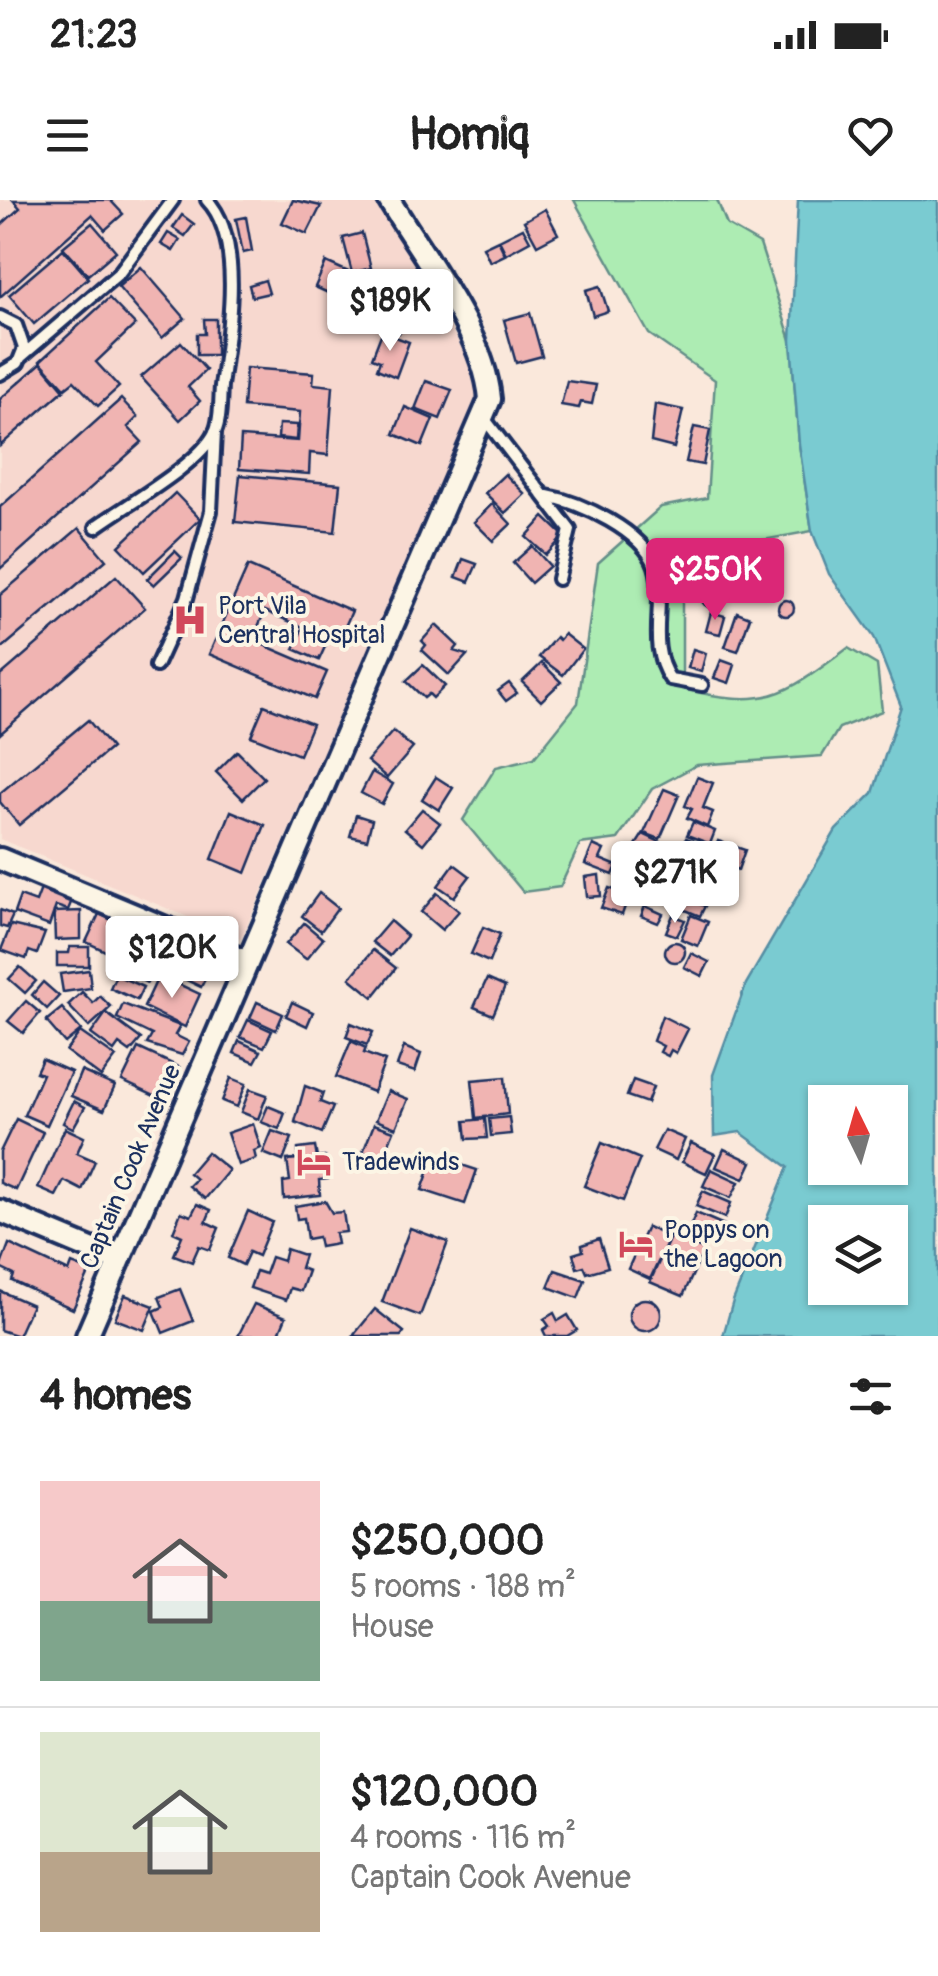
<!DOCTYPE html>
<meta charset="utf-8">
<style>
:root{--surface:#fff;--page:#f6f6f6;--text:#222;--muted:#767676;--line:#e0e0e0;--accent:#db2777}
body{margin:0;font-family:Pangolin,sans-serif;background:var(--page);color:var(--text);height:100vh;display:flex;flex-direction:column;font-size:38px;white-space:nowrap}
*{box-sizing:border-box;margin:0}
p{font-size:32px;color:var(--muted)}
.icon{flex:none;width:55px;height:55px;fill:none;stroke:currentColor;stroke-width:2;stroke-linecap:round;stroke-linejoin:round}
.map{position:relative;height:1136px;overflow:hidden}
.drawer{display:flex;flex-direction:column;background:var(--surface);flex:1}
.drawer>*{flex:none}
.needle{width:65px;rotate:355deg}
.buttons{position:absolute;left:808px;top:885px;display:grid;gap:20px}
.buttons a{display:grid;place-items:center;width:100px;height:100px;border-radius:0px;background:var(--surface);box-shadow:0 2px 8px #0004;font-size:50px}
.price{position:absolute;translate:-50% -85px;padding:0 22px;border-radius:10px;background:#fff;color:#222;font-size:32px;line-height:65px;filter:drop-shadow(0 2px 5px #0008)}
.price::after{content:'';position:absolute;left:50%;top:60px;width:30px;height:22px;margin-left:-15px;background:inherit;clip-path:polygon(0 0,100% 0,50% 100%)}
.price.current{background:var(--accent);color:#fff}
ul{padding:0;list-style:none}
li{display:flex;align-items:center;gap:30px;height:250px;padding:0 40px}
li+li{border-top:2px solid var(--line)}
li span{display:grid;place-items:center;flex:none;width:280px;height:200px;border-radius:0px;color:#555}
li>.icon{margin-inline-start:auto}
span .icon{width:120px;height:120px;fill:#fffc;stroke-width:1}
li b{font-size:42px}
h2{display:flex;justify-content:space-between;align-items:center;height:120px;padding:0 40px;font-size:42px}
.status{display:flex;justify-content:space-between;align-items:center;height:70px;padding:0 50px;background:var(--surface);direction:ltr}
.status svg{height:28px;fill:currentColor}
header{display:flex;justify-content:space-between;align-items:center;height:130px;padding:0 40px;background:var(--surface);font-size:45px;font-weight:700}
.map>svg:first-child{display:block}
.built{fill:#f7d8cf}
.green{fill:#adecb3;stroke:#648e88;stroke-width:2.5}
.water{fill:#7acbd1;stroke:#548da3;stroke-width:2.5;fill-rule:evenodd}
.building{fill:#f0b4b2;stroke:#1b2f5e;stroke-width:2.5}
.lines{fill:none;stroke-linecap:round;stroke-linejoin:round}
.service-casing{stroke:#1b2f5e;stroke-width:18}
.minor-casing{stroke:#1b2f5e;stroke-width:28}
.service{stroke:#fcf5e5;stroke-width:10}
.minor{stroke:#fcf5e5;stroke-width:20}
.labels{text-anchor:middle;dominant-baseline:central;stroke-width:8;stroke-linejoin:round;paint-order:stroke}
.poi-label{font-size:25px;fill:#1b2f5e;stroke:#fcf5e5;text-anchor:start}
.street-label{font-size:25px;fill:#1b2f5e;stroke:#fcf5e5}
</style>
<div class="status"><b>21:23</b><svg viewBox="0 0 49 12"><path d="M0 12V9h3v3zM5 12V6h3v6zM10 12V3h3v9zM15 12V0h3v12zM26 1h20v11H26zM47 4h2v5h-2z"/></svg></div>
<header><svg class="icon" aria-label="menu" viewBox="0 0 24 24"><path d="M4 6h16M4 12h16M4 18h16"/></svg>Homiq<svg class="icon" aria-label="heart" viewBox="0 0 24 24"><path d="M12 20l-8-8c-3-5 5-10 8-4 3-6 11-1 8 4z"/></svg></header>
<div class="map">
<svg width="938" height="1136" viewBox="0 0 938 1136">
<rect width="100%" height="100%" fill="#fae8db"/>
<filter id="ink" filterUnits="userSpaceOnUse"><feTurbulence type="fractalNoise" baseFrequency=".01" numOctaves="2"/><feDisplacementMap in="SourceGraphic" scale="20" xChannelSelector="R" yChannelSelector="G"/><feConvolveMatrix kernelMatrix="1 2 1 2 8 2 1 2 1" color-interpolation-filters="sRGB"/></filter>
<g filter="url(#ink)">
<polygon class="built" points="0,0 377,0 471,164 477,200 241,739 0,639"/>
<path class="green" d="M574 0H717L727 25 760 44 791 140 799 244 812 331 747 343 682 370V489C767 508 780 499 848 448L877 465 882 511 839 528 822 556 697 565 652 589 618 639 580 644 560 687 523 692 463 620 496 567 534 558 578 503 598 363 661 307 707 298 715 180 649 134Z"/>
<path class="water" d="M798 0H938V1136H723L733 1101 788 967 740 932 714 936 713 875 746 784 836 630 873 593 901 506 874 437 829 374 812 331 799 244 791 140ZM825 902H890V968H825ZM825 1022H890V1088H825Z"/>
<g class="building">
<polygon points="13,0 110,0 123,14 105,30 92,15 0,97 0,26 20,8"/>
<polygon points="293,0 321,6 307,34 282,23"/>
<polygon points="545,9 558,34 537,45 524,21"/>
<polygon points="182,15 194,24 185,36 173,28"/>
<polygon points="246,17 252,51 243,53 236,19"/>
<polygon points="92,23 116,51 88,75 63,47"/>
<polygon points="523,28 530,41 506,54 499,40"/>
<polygon points="168,33 180,40 173,51 161,44"/>
<polygon points="362,33 371,68 352,73 343,38"/>
<polygon points="498,40 505,55 490,62 483,47"/>
<polygon points="63,49 88,78 34,124 9,95"/>
<polygon points="326,62 355,75 344,100 315,87"/>
<polygon points="141,67 185,118 162,138 118,87"/>
<polygon points="265,80 269,93 252,97 249,85"/>
<polygon points="600,86 608,111 593,116 586,90"/>
<polygon points="388,91 413,102 399,133 374,123"/>
<polygon points="109,98 135,125 96,162 119,187 98,206 74,181 65,188 40,161"/>
<polygon points="431,110 439,125 426,132 418,117"/>
<polygon points="530,113 542,156 516,163 504,120"/>
<polygon points="204,119 216,119 216,155 197,155 197,134 205,134"/>
<polygon points="382,132 409,142 396,177 377,169 380,161 372,158"/>
<polygon points="181,142 206,170 188,187 200,201 180,220 141,177"/>
<polygon points="41,163 64,190 0,246 0,199"/>
<polygon points="246,168 314,173 313,184 333,186 328,255 310,253 309,274 239,269 241,237 298,241 300,212 243,207"/>
<polygon points="426,181 452,190 440,219 415,209"/>
<polygon points="567,181 596,185 592,204 581,202 579,208 561,205"/>
<polygon points="121,199 138,217 128,227 142,242 0,369 0,307"/>
<polygon points="655,204 683,210 674,248 651,242"/>
<polygon points="405,207 433,219 422,246 394,234"/>
<polygon points="279,224 297,225 296,240 278,238"/>
<polygon points="694,227 710,230 703,265 686,262"/>
<polygon points="505,274 525,294 505,313 485,293"/>
<polygon points="240,275 340,284 335,332 235,322"/>
<polygon points="175,293 200,319 144,372 119,346"/>
<polygon points="492,304 511,324 493,341 474,322"/>
<polygon points="544,317 564,336 546,355 526,337"/>
<polygon points="79,328 106,360 0,450 0,395"/>
<polygon points="532,346 550,366 531,383 513,363"/>
<polygon points="175,351 182,358 154,385 147,379"/>
<polygon points="463,359 477,364 469,382 456,377"/>
<polygon points="248,366 352,411 338,442 329,438 319,460 294,449 303,427 265,411 252,440 327,472 315,499 209,454"/>
<polygon points="116,376 145,408 0,534 0,476"/>
<circle cx="741" cy="387" r="9"/>
<circle cx="710" cy="399" r="8"/>
<circle cx="786" cy="408" r="8"/>
<polygon points="711,412 725,416 720,434 706,431"/>
<polygon points="737,412 750,417 738,451 725,447"/>
<polygon points="436,425 458,446 454,451 467,455 449,475 422,450 426,445 422,441"/>
<polygon points="564,434 583,449 563,475 539,457 556,437 559,440"/>
<polygon points="693,449 706,453 701,472 688,468"/>
<polygon points="721,460 735,465 729,483 714,478"/>
<polygon points="542,463 561,482 541,501 522,482"/>
<polygon points="423,465 445,486 433,498 429,494 424,498 406,481"/>
<polygon points="509,483 517,493 506,501 498,491"/>
<polygon points="264,505 312,524 299,555 251,536"/>
<polygon points="88,520 111,548 19,625 0,602 0,593"/>
<polygon points="393,531 413,548 387,578 367,561"/>
<polygon points="237,551 264,578 243,599 216,572"/>
<polygon points="372,572 393,584 382,604 361,593"/>
<polygon points="436,577 453,588 439,610 422,599"/>
<polygon points="697,577 713,583 703,608 713,612 707,627 687,618 692,609 685,606"/>
<polygon points="664,589 679,595 660,639 644,633"/>
<polygon points="422,609 440,623 423,644 405,629"/>
<polygon points="231,611 265,625 246,673 212,659"/>
<polygon points="356,615 372,620 367,640 350,636"/>
<polygon points="693,622 715,631 710,644 687,635"/>
<polygon points="643,634 671,647 661,669 641,660 637,669 624,664"/>
<polygon points="686,638 701,644 693,664 678,658"/>
<polygon points="718,641 745,650 738,670 718,663 722,655 714,652"/>
<polygon points="593,645 604,650 600,659 617,666 613,675 585,664"/>
<polygon points="454,664 470,676 454,697 438,686"/>
<polygon points="676,670 694,678 692,683 700,687 694,700 670,685"/>
<polygon points="642,674 658,683 648,702 631,693"/>
<polygon points="599,675 601,696 587,697 585,677"/>
<polygon points="715,684 729,690 725,701 710,696"/>
<polygon points="42,686 73,698 68,710 56,706 49,726 14,713 20,696 36,702"/>
<polygon points="609,688 629,695 622,715 601,708"/>
<polygon points="319,693 338,708 321,731 302,716"/>
<polygon points="437,693 459,711 442,730 421,712"/>
<polygon points="688,699 705,706 700,716 683,709"/>
<polygon points="645,706 663,714 658,723 641,716"/>
<polygon points="0,710 13,715 7,728 0,726"/>
<polygon points="81,711 81,739 55,740 54,712"/>
<polygon points="99,714 136,732 128,748 121,745 116,756 86,742"/>
<polygon points="673,715 685,720 677,736 666,732"/>
<polygon points="691,715 708,722 698,746 681,739"/>
<polygon points="390,721 407,736 390,756 372,742"/>
<polygon points="304,723 323,739 306,759 286,744"/>
<polygon points="11,725 45,733 37,754 29,751 26,759 1,750"/>
<polygon points="483,727 500,734 489,762 471,754"/>
<polygon points="146,735 161,743 156,754 140,747"/>
<circle cx="675" cy="752" r="10"/>
<polygon points="172,746 212,765 201,787 161,768"/>
<polygon points="70,747 89,747 89,766 57,766 57,753 69,753"/>
<polygon points="373,750 396,768 373,797 350,778"/>
<polygon points="137,752 157,761 147,783 127,773"/>
<polygon points="691,753 709,762 702,776 684,767"/>
<polygon points="20,767 36,781 25,793 9,779"/>
<polygon points="89,770 91,788 63,792 60,774"/>
<polygon points="116,775 143,787 137,800 110,788"/>
<polygon points="159,775 200,794 185,827 144,807"/>
<polygon points="487,779 505,787 493,815 474,807"/>
<polygon points="43,782 59,796 47,809 32,795"/>
<polygon points="82,792 93,803 100,796 111,807 89,827 68,805"/>
<polygon points="26,801 40,813 23,833 8,821"/>
<polygon points="257,802 283,814 276,830 250,818"/>
<polygon points="292,802 313,812 307,826 286,816"/>
<polygon points="123,804 180,826 175,835 189,842 182,855 147,844 152,835 117,818"/>
<polygon points="62,808 81,830 65,843 46,821"/>
<polygon points="106,813 141,839 130,852 119,844 114,851 91,834"/>
<polygon points="662,816 688,829 676,853 671,850 668,856 660,852 663,846 653,841"/>
<polygon points="248,820 272,831 264,847 240,837"/>
<polygon points="351,823 373,832 367,845 346,837"/>
<polygon points="80,832 116,857 101,877 66,851"/>
<polygon points="239,841 261,851 255,862 234,853"/>
<polygon points="351,841 366,848 364,853 385,861 373,892 336,877"/>
<polygon points="404,847 421,854 415,872 397,866"/>
<polygon points="138,848 179,867 163,900 122,881"/>
<polygon points="42,859 71,872 47,925 24,915 42,874 36,872"/>
<polygon points="81,871 115,886 104,910 71,896"/>
<polygon points="505,877 508,914 476,918 472,880"/>
<polygon points="231,878 246,884 237,907 222,901"/>
<polygon points="633,880 653,887 647,903 627,896"/>
<polygon points="305,886 323,893 320,902 333,907 322,933 295,922"/>
<polygon points="250,889 267,895 258,919 241,912"/>
<polygon points="388,891 408,899 396,928 376,920"/>
<polygon points="74,901 85,907 73,928 63,923"/>
<polygon points="268,906 285,913 279,929 261,922"/>
<polygon points="509,917 511,934 491,936 489,919"/>
<polygon points="16,919 43,932 16,990 0,983 0,952"/>
<polygon points="485,919 487,938 467,939 465,921"/>
<polygon points="253,924 261,948 254,951 256,959 238,965 227,933"/>
<polygon points="374,924 394,931 382,960 363,952"/>
<polygon points="65,928 84,937 77,953 95,961 82,990 64,981 56,996 38,988"/>
<polygon points="664,930 685,939 676,960 654,950"/>
<polygon points="272,931 292,938 283,961 263,953"/>
<polygon points="602,943 640,959 623,1001 584,986"/>
<polygon points="691,943 715,954 706,973 682,962"/>
<polygon points="315,947 317,958 325,957 328,979 319,980 320,995 284,999 283,982 290,981 287,960 298,959 298,949"/>
<polygon points="724,949 752,962 744,979 716,967"/>
<polygon points="207,952 229,970 205,999 189,986 196,979 189,973"/>
<polygon points="434,956 477,970 465,1004 422,990"/>
<polygon points="711,969 739,982 731,998 703,986"/>
<polygon points="703,991 731,1003 725,1018 696,1006"/>
<polygon points="325,1001 332,1013 343,1012 346,1032 335,1033 337,1044 320,1047 318,1037 307,1039 304,1018 297,1019 295,1006"/>
<polygon points="197,1004 211,1010 206,1022 219,1028 210,1050 199,1046 192,1062 174,1055 182,1036 173,1032 181,1012 191,1016"/>
<polygon points="248,1011 272,1022 258,1056 249,1052 243,1065 228,1058"/>
<polygon points="696,1013 724,1025 717,1041 689,1029"/>
<polygon points="647,1027 670,1037 650,1079 628,1069"/>
<polygon points="410,1028 448,1042 420,1116 382,1102"/>
<polygon points="671,1035 704,1050 683,1096 650,1082"/>
<polygon points="599,1039 608,1067 587,1073 584,1066 577,1068 573,1054 583,1051 582,1045"/>
<polygon points="9,1044 69,1072 72,1064 90,1071 73,1109 12,1081 14,1075 0,1068"/>
<polygon points="286,1049 304,1055 300,1068 308,1071 301,1091 290,1088 286,1100 250,1088 256,1071 265,1074 271,1057 283,1061"/>
<polygon points="555,1070 585,1080 578,1098 548,1087"/>
<polygon points="180,1089 193,1121 163,1133 154,1111 163,1107 159,1097"/>
<polygon points="0,1091 32,1105 18,1136 0,1130"/>
<polygon points="125,1095 154,1106 144,1130 115,1119"/>
<circle cx="645" cy="1115" r="16"/>
<polygon points="254,1104 286,1117 278,1136 238,1136"/>
<polygon points="375,1109 404,1132 401,1136 353,1136"/>
<polygon points="554,1113 558,1121 568,1115 577,1130 567,1136 546,1136 543,1130 549,1126 544,1119"/>
</g>
<g class="lines">
<g class="service-casing">
<g id="service">
<polyline points="0,117 16,125 24,148 18,163 0,174"/>
<polyline points="22,156 119,73 173,0"/>
<polyline points="484,218 570,330 558,379"/>
<path d="M547 296C580 302 643 331 655 366 667 404 646 444 670 479L702 485"/>
<path d="M96 327C126 305 200 264 215 232 221 220 220 199 221 186 228 137 245 39 207 0"/>
<polyline points="156,466 187,398 211,311 215,232"/>
</g>
</g>
<g class="minor-casing">
<g id="minor">
<polyline points="0,659 247,762"/>
<polyline points="0,1011 117,1060"/>
<path d="M87 1136 490 199C484 132 423 57 389 0"/>
</g>
</g>
<use href="#service" class="service"/>
<use href="#minor" class="minor"/>
</g>
</g>
<defs>
<g id="hospital-bare" transform="scale(2.7)"><path d="M-5-5h3v3.5h4V-5h3V5h-3V1.5h-4V5h-3Z" fill="#d1495b" stroke="#fcf5e5" stroke-width="2.5" paint-order="stroke"/></g>
<g id="hotel-bare" transform="scale(2.7)"><path d="M-6-4.5h1.5V1H6V5H4.5V3h-9V5H-6ZM-4 0a1.8 1.8 0 1 1 3.6 0ZM.5 0V-2.5h3Q6-2.5 6 0Z" fill="#d1495b" stroke="#fcf5e5" stroke-width="2.5" paint-order="stroke"/></g>
</defs>
<g fill-rule="evenodd">
<use href="#hospital-bare" x="190" y="420"/>
<use href="#hotel-bare" x="314" y="962"/>
<use href="#hotel-bare" x="636" y="1044"/>
</g>
<g class="labels">
<g class="poi-label">
<text x="218" y="406">Port Vila<tspan x="218" dy="29">Central Hospital</tspan></text>
<text x="342" y="962">Tradewinds</text>
<text x="664" y="1030">Poppys on<tspan x="664" dy="29">the Lagoon</tspan></text>
</g>
<g class="street-label">
<text transform="translate(131 967) rotate(-67)">Captain Cook Avenue</text>
</g>
</g>
</svg>
<div class="buttons">
<a><svg class="needle" viewBox="-14 -14 28 28"><path d="M0-13l5 13h-10z" fill="#e53935"/><path d="M0 13l5-13h-10z" fill="#767676"/></svg></a>
<a><svg class="icon" aria-label="layers" viewBox="0 0 24 24"><path d="M12 4l9 5-9 5-9-5zM3 14l9 5 9-5"/></svg></a>
</div>
<b class="price" style="left:390px;top:154px">$189K</b>
<b class="price current" style="left:715px;top:423px">$250K</b>
<b class="price" style="left:675px;top:726px">$271K</b>
<b class="price" style="left:172px;top:801px">$120K</b>
</div>
<section class="drawer">
<h2>4 homes<svg class="icon" aria-label="filters" viewBox="0 0 24 24"><path d="M4 7h16M4 17h16"/><circle cx="9" cy="7" r="2"/><circle cx="15" cy="17" r="2"/></svg></h2>
<ul>
<li><span style="background:linear-gradient(#f6c9c9 60%,#7fa58c 0)"><svg class="icon" aria-label="home" viewBox="0 0 24 24"><path d="M3 11l9-7 9 7M6 9v11h12V9"/></svg></span><div><b>$250,000</b><p>5 rooms · 188 m²</p><p>House</p></div></li>
<li><span style="background:linear-gradient(#dfe7d0 60%,#b9a48a 0)"><svg class="icon" aria-label="home" viewBox="0 0 24 24"><path d="M3 11l9-7 9 7M6 9v11h12V9"/></svg></span><div><b>$120,000</b><p>4 rooms · 116 m²</p><p>Captain Cook Avenue</p></div></li>
</ul>
</section>
